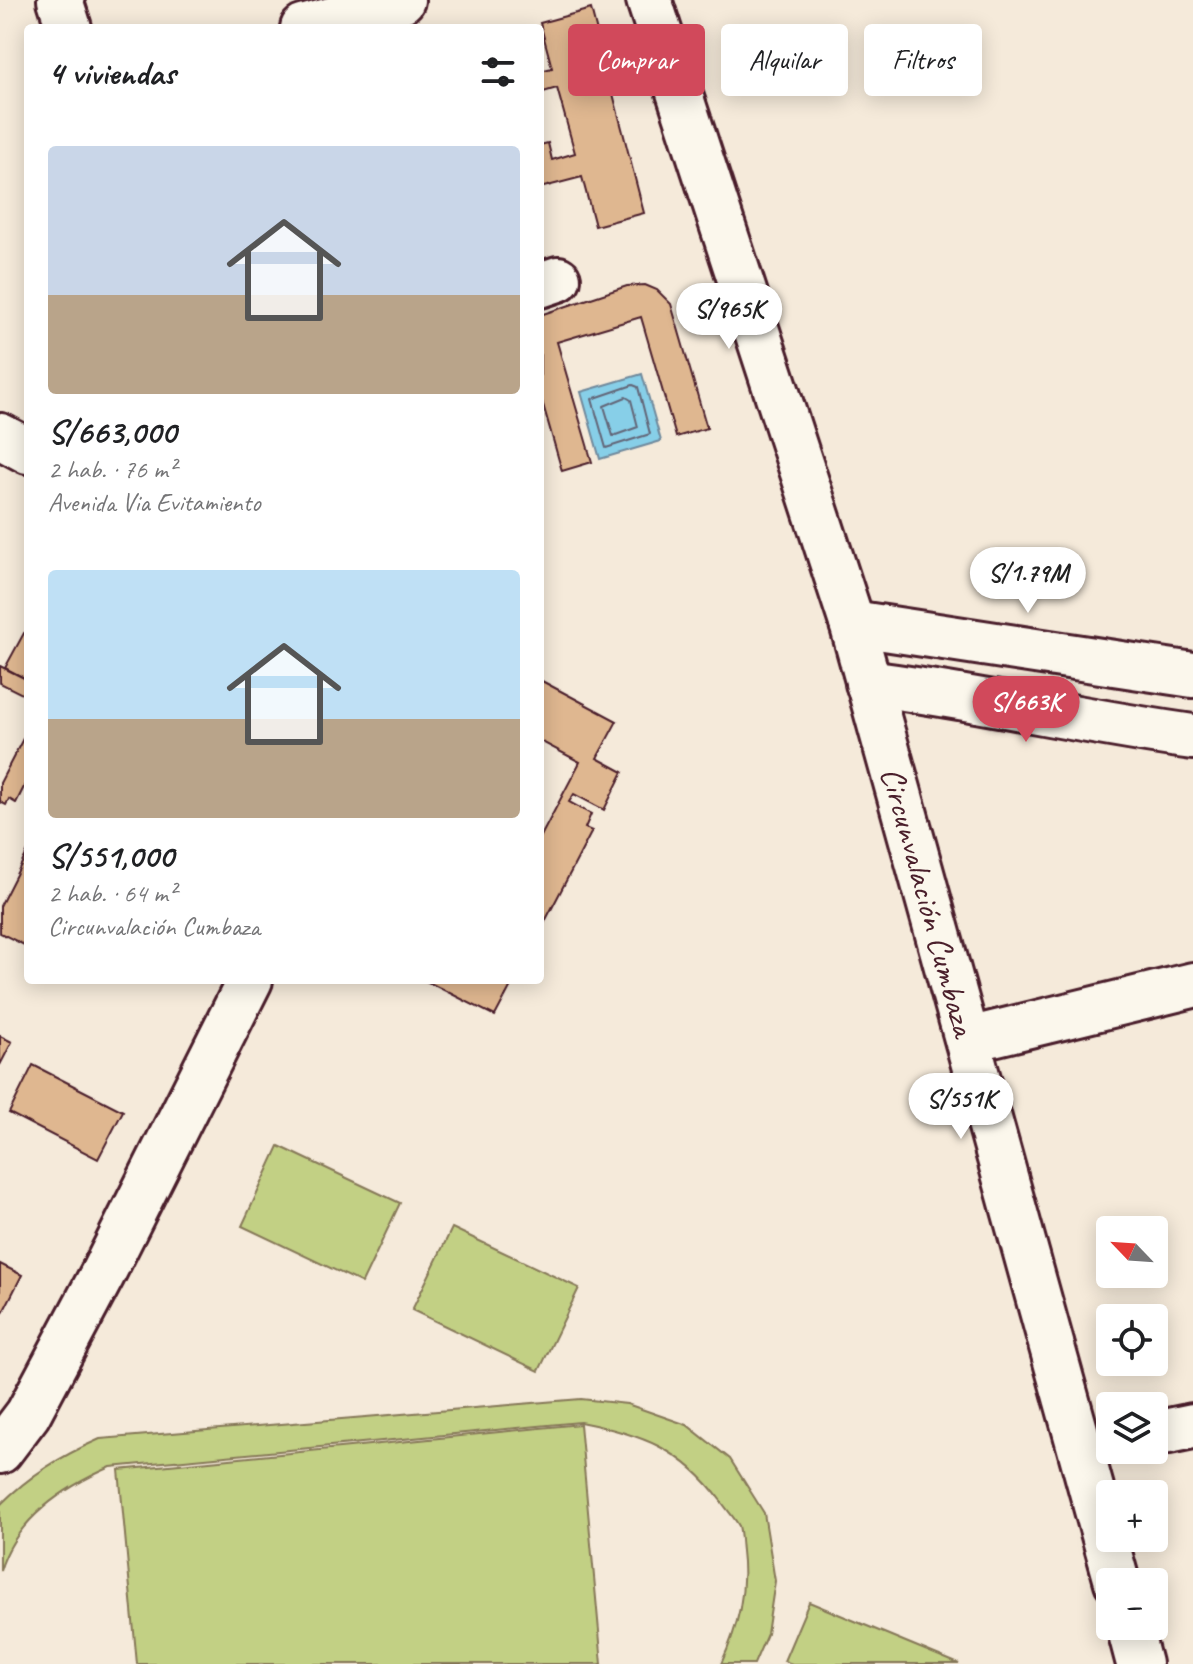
<!DOCTYPE html>
<html lang="es">
<meta charset="utf-8">
<style>
:root{--surface:#fff;--page:#f2f2f2;--text:#202124;--muted:#757577;--accent:#d1495b}
body{margin:0;font-family:Caveat,sans-serif;background:var(--page);color:var(--text);height:100vh;display:flex;flex-direction:column;font-size:30px;white-space:nowrap}
*{box-sizing:border-box;margin:0}
p{font-size:26px;color:var(--muted)}
.icon{flex:none;width:44px;height:44px;fill:none;stroke:currentColor;stroke-width:2;stroke-linecap:round;stroke-linejoin:round}
.map{position:relative;flex:1;overflow:hidden}
.panel{position:absolute;left:24px;top:24px;width:520px;height:960px;display:flex;flex-direction:column;background:var(--surface);border-radius:8px;box-shadow:0 4px 20px #0003}
.panel>*{flex:none}
.banner{position:absolute;left:568px;top:24px;width:504px;height:72px;display:flex;gap:16px}
.needle{width:52px;rotate:295deg}
.fabs{position:absolute;left:1096px;top:1216px;display:grid;gap:16px}
.fabs a{display:grid;place-items:center;width:72px;height:72px;border-radius:8px;background:var(--surface);box-shadow:0 4px 20px #0003;font-size:40px}
.price{position:absolute;translate:-50% -68px;padding:0 18px;border-radius:28px;background:#fff;color:#222;font-size:26px;line-height:52px;filter:drop-shadow(0 2px 4px #0008)}
.price::after{content:'';position:absolute;left:50%;top:48px;width:24px;height:18px;margin-left:-12px;background:inherit;clip-path:polygon(0 0,100% 0,50% 100%)}
.price.on{background:var(--accent);color:#fff}
ul{padding:0;list-style:none}
li{display:grid;align-content:center;gap:16px;height:424px;padding:0 24px}
li span{display:grid;place-items:center;height:248px;border-radius:8px;color:#555}
li>.icon{margin-inline-start:auto}
span .icon{width:144px;height:144px;fill:#fffc;stroke-width:1}
li b{font-size:34px}
h2{display:flex;justify-content:space-between;align-items:center;height:96px;padding:0 24px;font-size:34px}
.tag{padding:0 28px;border-radius:8px;background:var(--surface);box-shadow:0 4px 20px #0003;font-size:28px;line-height:72px}
.tag.on{background:var(--accent);color:#fff}
.map>svg:first-child{display:block}
.green{fill:#c2d084;stroke:#867858;stroke-width:2}
.water{fill:#87cfe8;stroke:#6f899c;stroke-width:2}
.lines{fill:none;stroke-linecap:round;stroke-linejoin:round}
.shore{stroke:#626577;stroke-width:2}
.building{fill:#dfb790;stroke:#4a1f2b;stroke-width:2}
.minor-casing{stroke:#4a1f2b;stroke-width:50}
.minor{stroke:#fbf7ec;stroke-width:44}
.labels{text-anchor:middle;dominant-baseline:central;stroke-width:7;stroke-linejoin:round;paint-order:stroke}
.street-label{font-size:34px;fill:#4a1f2b;stroke:#fbf7ec}
</style>
<div class="map">
<svg width="1193" height="1664" viewBox="0 0 1193 1664">
<rect width="100%" height="100%" fill="#f5eada"/>
<filter id="ink" filterUnits="userSpaceOnUse"><feTurbulence type="fractalNoise" baseFrequency=".0125" numOctaves="2"/><feDisplacementMap in="SourceGraphic" scale="16" xChannelSelector="R" yChannelSelector="G"/><feConvolveMatrix kernelMatrix="1 2 1 2 8 2 1 2 1" color-interpolation-filters="sRGB"/></filter>
<g filter="url(#ink)">
<g class="green">
<polygon points="279,1146 400,1203 362,1283 242,1226"/>
<polygon points="452,1228 579,1288 539,1371 412,1310"/>
<path d="M581 1399 627 1404 687 1425 730 1459 764 1513 775 1581 767 1634 754 1664H721C738 1627 747 1592 742 1551 741 1543 741 1533 739 1526 735 1518 726 1509 721 1501 683 1449 641 1434 580 1422L111 1467C64 1487 15 1520 0 1571V1505C30 1475 61 1456 100 1439Z"/>
<polygon points="580,1424 602,1664 137,1664 119,1470"/>
<polygon points="809,1602 959,1664 792,1664 784,1661"/>
</g>
<polygon class="water" points="642,374 661,441 600,459 581,392"/>
<g class="lines">
<g class="shore">
<polygon points="633,385 638,387 650,434 606,448 592,399"/>
<polygon points="626,397 631,400 638,427 613,436 604,406"/>
</g>
</g>
<g class="building">
<polygon points="591,9 644,213 595,226 582,177 540,188 540,145 548,143 552,160 575,153 557,88 540,93 540,71 552,68 540,23"/>
<polygon points="645,285 657,290 671,304 707,428 676,437 641,317 557,342 592,462 562,471 540,394 540,315 627,286"/>
<polygon points="24,633 28,635 28,680 5,668"/>
<polygon points="0,666 28,680 28,697 0,683"/>
<polygon points="540,680 617,721 597,758 623,772 604,810 574,794 569,802 591,814 585,828 592,831 540,931 540,838 580,762 540,741"/>
<polygon points="28,729 28,779 16,803 9,799 6,805 0,802 0,783"/>
<polygon points="28,851 28,947 0,933 0,906"/>
<polygon points="424,980 514,980 495,1016"/>
<polygon points="0,1036 12,1042 0,1065"/>
<polygon points="33,1065 123,1111 98,1159 9,1113"/>
<polygon points="0,1264 22,1275 0,1318"/>
</g>
<g class="lines">
<g class="minor-casing">
<g id="minor">
<polyline points="60,0 69,28"/>
<path id="s1" d="M649 0 852 623 1117 1582"/>
<polyline points="303,28 402,0"/>
<polyline points="540,285 558,279"/>
<polyline points="0,436 28,451"/>
<polyline points="852,623 1193,675"/>
<path d="M868 683C977 697 1084 722 1193 737"/>
<polyline points="968,1040 1193,985"/>
<polyline points="1154,1434 1193,1426"/>
<polyline points="0,1451 28,1414 102,1275 250,980"/>
<polyline points="1129,1626 1139,1664"/>
</g>
</g>
<use href="#minor" class="minor"/>
</g>
</g>
<g class="labels">
<g class="street-label">
<text stroke="none"><textPath href="#s1" startOffset="944">Circunvalación Cumbaza</textPath></text>
</g>
</g>
</svg>
<div class="fabs">
<a><svg class="needle" viewBox="-14 -14 28 28"><path d="M0-13l5 13h-10z" fill="#e53935"/><path d="M0 13l5-13h-10z" fill="#757577"/></svg></a>
<a><svg class="icon" aria-label="locate" viewBox="0 0 24 24"><circle cx="12" cy="12" r="6"/><path d="M12 2v4M12 18v4M2 12h4M18 12h4"/></svg></a>
<a><svg class="icon" aria-label="layers" viewBox="0 0 24 24"><path d="M12 4l9 5-9 5-9-5zM3 14l9 5 9-5"/></svg></a>
<a>+</a>
<a>−</a>
</div>
<b class="price" style="left:729px;top:351px">S/965K</b>
<b class="price" style="left:1028px;top:615px">S/1.79M</b>
<b class="price on" style="left:1026px;top:744px">S/663K</b>
<b class="price" style="left:961px;top:1141px">S/551K</b>
<div class="banner">
<a class="tag on">Comprar</a>
<a class="tag">Alquilar</a>
<a class="tag">Filtros</a>
</div>
<section class="panel">
<h2>4 viviendas<svg class="icon" aria-label="filters" viewBox="0 0 24 24"><path d="M4 7h16M4 17h16"/><circle cx="9" cy="7" r="2"/><circle cx="15" cy="17" r="2"/></svg></h2>
<ul>
<li><span style="background:linear-gradient(#c9d6e8 60%,#b9a48a 0)"><svg class="icon" aria-label="home" viewBox="0 0 24 24"><path d="M3 11l9-7 9 7M6 9v11h12V9"/></svg></span><div><b>S/663,000</b><p>2 hab. · 76 m²</p><p>Avenida Via Evitamiento</p></div></li>
<li><span style="background:linear-gradient(#bfe0f5 60%,#b9a48a 0)"><svg class="icon" aria-label="home" viewBox="0 0 24 24"><path d="M3 11l9-7 9 7M6 9v11h12V9"/></svg></span><div><b>S/551,000</b><p>2 hab. · 64 m²</p><p>Circunvalación Cumbaza</p></div></li>
</ul>
</section>
</div>
